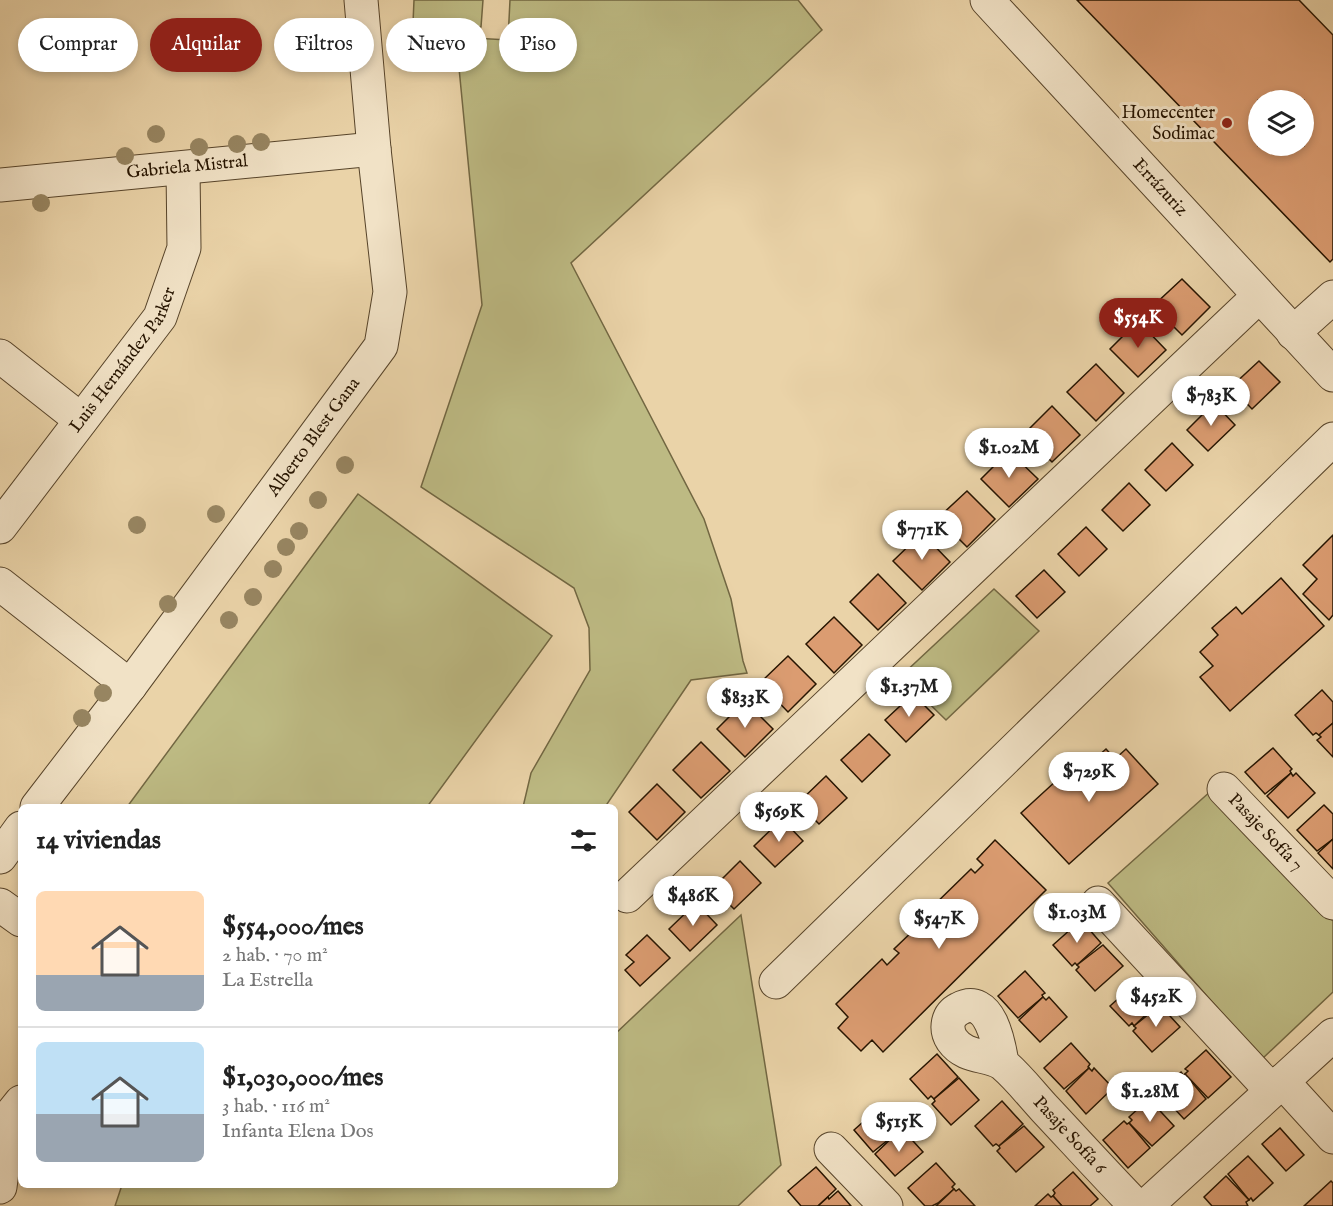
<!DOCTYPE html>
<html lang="es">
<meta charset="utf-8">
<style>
:root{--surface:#fff;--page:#f2f2f2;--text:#222;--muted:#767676;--line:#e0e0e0;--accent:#8f2418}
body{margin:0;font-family:"IM FELL English",serif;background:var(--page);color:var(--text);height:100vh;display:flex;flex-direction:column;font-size:22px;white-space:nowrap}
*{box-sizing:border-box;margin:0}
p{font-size:20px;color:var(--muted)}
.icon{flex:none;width:33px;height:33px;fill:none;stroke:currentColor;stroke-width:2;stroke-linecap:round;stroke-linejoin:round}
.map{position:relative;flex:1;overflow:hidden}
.details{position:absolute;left:18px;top:804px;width:600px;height:384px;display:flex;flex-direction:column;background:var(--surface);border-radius:9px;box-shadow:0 3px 9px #0003}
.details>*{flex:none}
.hud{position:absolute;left:18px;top:18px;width:600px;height:54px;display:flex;gap:12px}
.fabs{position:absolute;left:1248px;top:90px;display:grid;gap:12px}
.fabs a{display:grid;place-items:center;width:66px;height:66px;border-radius:50%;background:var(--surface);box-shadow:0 3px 9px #0003;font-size:30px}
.price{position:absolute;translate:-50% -51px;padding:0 14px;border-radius:21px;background:#fff;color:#222;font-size:20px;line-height:39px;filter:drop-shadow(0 2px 3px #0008)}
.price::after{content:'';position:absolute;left:50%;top:36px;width:18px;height:14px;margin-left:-9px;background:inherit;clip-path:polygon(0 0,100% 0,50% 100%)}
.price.selected{background:var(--accent);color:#fff}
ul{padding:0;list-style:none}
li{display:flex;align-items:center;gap:18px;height:150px;padding:0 18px}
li+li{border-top:2px solid var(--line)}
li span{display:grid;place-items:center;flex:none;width:168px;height:120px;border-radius:9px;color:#555}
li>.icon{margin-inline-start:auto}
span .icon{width:72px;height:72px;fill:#fffc;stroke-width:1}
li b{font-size:26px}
h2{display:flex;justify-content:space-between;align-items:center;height:72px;padding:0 18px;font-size:26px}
.tag{padding:0 21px;border-radius:27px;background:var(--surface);box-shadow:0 3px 9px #0003;font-size:21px;line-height:54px}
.tag.selected{background:var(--accent);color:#fff}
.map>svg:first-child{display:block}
.green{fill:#bdba83;stroke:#726742;stroke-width:1.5}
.building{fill:#db9c71;stroke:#261400;stroke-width:1.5;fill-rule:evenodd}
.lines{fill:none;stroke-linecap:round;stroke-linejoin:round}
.minor-casing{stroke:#57442a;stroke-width:35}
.minor{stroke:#f1e2c6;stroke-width:33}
.tree{fill:#978561}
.poi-dot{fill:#8f2418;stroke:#f1e2c6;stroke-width:2}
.labels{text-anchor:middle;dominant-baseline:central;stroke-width:6;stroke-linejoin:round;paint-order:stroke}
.poi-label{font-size:18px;fill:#261400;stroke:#f1e2c6;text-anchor:end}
.street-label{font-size:18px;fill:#261400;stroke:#f1e2c6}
</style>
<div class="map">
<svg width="1333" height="1206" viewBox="0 0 1333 1206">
<rect width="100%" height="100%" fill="#ead3a8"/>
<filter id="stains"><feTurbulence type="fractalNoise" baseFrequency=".00333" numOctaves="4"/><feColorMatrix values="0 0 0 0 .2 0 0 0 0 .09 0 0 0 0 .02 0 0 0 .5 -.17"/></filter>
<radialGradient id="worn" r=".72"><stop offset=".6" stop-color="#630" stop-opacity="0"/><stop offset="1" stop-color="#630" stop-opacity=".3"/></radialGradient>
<g class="green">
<polygon points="414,0 483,0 481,27 413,23"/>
<polygon points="510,0 798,0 822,30 571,263 704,519 731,599 743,661 747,673 691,680 605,807 523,807 531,773 590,670 589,628 574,588 421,487 482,305 456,37 508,40"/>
<polygon points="358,494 552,636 427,807 127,807"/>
<polygon points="994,589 1039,631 946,720 901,676"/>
<polygon points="1212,790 1333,921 1333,992 1262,1059 1108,883"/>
<polygon points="741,915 781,1165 738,1206 115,1206 122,1185 615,1185 615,1034"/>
</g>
<g class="building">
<path d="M1077 0H1299L1333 35V259L1330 262ZM1258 100H1304V146H1258Z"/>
<polygon points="1182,279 1210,307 1182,335 1153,306"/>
<polygon points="1138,321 1166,350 1138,377 1110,349"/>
<polygon points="1259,361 1280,382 1252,409 1231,387"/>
<polygon points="1096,364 1124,393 1096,421 1067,392"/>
<polygon points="1214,403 1235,425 1208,451 1187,430"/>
<polygon points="1052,406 1080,435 1052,462 1024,434"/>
<polygon points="1172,443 1193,465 1166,491 1145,470"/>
<polygon points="1009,451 1038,479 1009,507 981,479"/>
<polygon points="1129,483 1150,505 1123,531 1102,510"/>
<polygon points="967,491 995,519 967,547 938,518"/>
<polygon points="1086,527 1107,549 1079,576 1058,554"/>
<polygon points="922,533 950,562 922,590 893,561"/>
<polygon points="1333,535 1333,615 1329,620 1303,594 1317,579 1303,565"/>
<polygon points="1044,570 1065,592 1037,618 1016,596"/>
<polygon points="878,574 906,603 878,630 850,602"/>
<polygon points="1281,578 1324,626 1230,711 1200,677 1213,666 1200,652 1218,635 1212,628 1236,607 1242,614"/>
<polygon points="834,617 862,645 834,673 806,644"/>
<polygon points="788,656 816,684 788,712 760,683"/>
<polygon points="1322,690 1333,702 1333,723 1319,735 1316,733 1313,735 1295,715"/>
<polygon points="913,694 934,715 906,742 885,720"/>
<polygon points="745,701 773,729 745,757 717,729"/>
<polygon points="1333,723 1333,757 1317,740 1321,737 1319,735"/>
<polygon points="869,734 890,755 862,782 841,760"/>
<polygon points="701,742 730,771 701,798 673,770"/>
<polygon points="1273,748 1292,769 1290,771 1291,773 1265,794 1245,772"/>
<polygon points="1106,749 1115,759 1126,749 1158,784 1069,864 1021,813 1057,780 1063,787"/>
<polygon points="1291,773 1293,776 1296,773 1315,793 1288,818 1267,796"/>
<polygon points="826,776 847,798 819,824 798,803"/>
<polygon points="657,784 685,812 657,840 629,812"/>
<polygon points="1324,805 1333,814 1333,839 1317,851 1297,830"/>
<polygon points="782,819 803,841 775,867 754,846"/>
<polygon points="1333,839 1333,869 1318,853"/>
<polygon points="995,840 1046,890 883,1052 872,1040 861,1051 838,1028 848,1017 836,1004 882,959 887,965 899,953 894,949 917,927 928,937 939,926 926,913 971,869 975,873 983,865 977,859"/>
<polygon points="740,861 761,883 734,909 713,888"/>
<polygon points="696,903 717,925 690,951 669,929"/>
<polygon points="1081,920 1101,943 1077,965 1075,963 1072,966 1053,945"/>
<polygon points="647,935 670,958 640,986 625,970 634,962 626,955"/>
<polygon points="1103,945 1123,966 1095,991 1076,970 1079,967 1077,965"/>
<polygon points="1025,971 1045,993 1042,995 1043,997 1018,1018 998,996"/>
<polygon points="1138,981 1158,1003 1134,1026 1132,1023 1129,1026 1110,1006"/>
<polygon points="1043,997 1046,1000 1049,997 1067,1017 1040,1042 1019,1020"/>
<polygon points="1160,1005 1180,1027 1152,1052 1133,1031 1136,1028 1134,1026"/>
<polygon points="1071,1043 1090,1064 1088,1067 1089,1068 1064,1089 1044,1068"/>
<polygon points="1206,1050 1231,1077 1208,1098 1185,1074 1188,1071 1185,1069"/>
<polygon points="937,1054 958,1077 934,1099 931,1096 928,1099 910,1079"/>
<polygon points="1089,1068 1092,1071 1094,1068 1113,1088 1086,1114 1066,1091"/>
<polygon points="1181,1072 1184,1076 1185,1074 1206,1099 1184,1119 1159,1092"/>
<polygon points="959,1078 979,1100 951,1125 932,1104 935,1101 934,1099"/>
<polygon points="1149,1099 1174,1126 1152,1146 1129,1123 1132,1120 1129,1117"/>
<polygon points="1002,1101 1023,1124 999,1146 996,1144 993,1146 975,1126"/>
<polygon points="881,1106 900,1127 897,1129 899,1131 873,1152 854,1130"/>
<polygon points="1124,1121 1127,1124 1129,1123 1150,1148 1128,1168 1103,1140"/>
<polygon points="1024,1126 1044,1147 1016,1172 997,1151 1000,1148 999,1146"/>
<polygon points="1280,1128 1304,1155 1286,1171 1262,1144"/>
<polygon points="899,1131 901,1134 904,1131 923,1152 895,1176 875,1154"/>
<polygon points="1248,1156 1273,1183 1253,1201 1251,1198 1249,1200 1228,1174"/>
<polygon points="936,1163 955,1184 952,1187 954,1189 938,1203 932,1206 925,1206 908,1188"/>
<polygon points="816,1167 836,1189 818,1206 801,1206 788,1191"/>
<polygon points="1073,1172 1098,1199 1090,1206 1062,1206 1053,1196 1055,1193 1053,1190"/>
<polygon points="1226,1176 1249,1200 1246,1202 1248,1206 1212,1206 1204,1197"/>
<polygon points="1331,1181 1333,1183 1333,1206 1304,1206"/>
<polygon points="954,1189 956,1191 959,1189 975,1206 936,1206"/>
<polygon points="838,1191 851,1206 818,1206 828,1197 829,1199"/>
<polygon points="1048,1194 1051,1197 1053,1196 1062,1206 1035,1206"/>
</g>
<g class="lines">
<g class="minor-casing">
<g id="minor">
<path id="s1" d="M987 0 1333 375"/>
<path id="s2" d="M0 185 374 149"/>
<polyline points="1293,333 1333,297"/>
<polyline points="0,356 81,420"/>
<path id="s3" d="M0 527 160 317 184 248 183 169"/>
<polyline points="0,584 130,686"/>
<path id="s4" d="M1224 789 1333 903"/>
<path id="s5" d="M37 807 130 686 381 346 390 292 374 149 361 0"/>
<polyline points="0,857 21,828"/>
<polyline points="627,896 1259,296"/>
<polyline points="1098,903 1271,1090"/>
<polyline points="0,905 21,920"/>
<polyline points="776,982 1333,439"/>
<path id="s6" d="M1002 1063C999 1044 990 992 959 1009 947 1015 945 1029 952 1040 966 1060 990 1053 1004 1065 1019 1078 1032 1095 1045 1109 1075 1141 1105 1174 1136 1206"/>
<polyline points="1282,1081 1333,1137"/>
<polyline points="831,1149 886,1206"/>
<polyline points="0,1187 9,1117 21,1102"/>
<polyline points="1146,1206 1333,1035"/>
</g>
</g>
<use href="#minor" class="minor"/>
</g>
<g class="tree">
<circle cx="156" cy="134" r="9"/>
<circle cx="261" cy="142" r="9"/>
<circle cx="237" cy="144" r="9"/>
<circle cx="199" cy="147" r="9"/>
<circle cx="125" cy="156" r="9"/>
<circle cx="41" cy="203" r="9"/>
<circle cx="345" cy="465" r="9"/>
<circle cx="318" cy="500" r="9"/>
<circle cx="216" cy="514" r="9"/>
<circle cx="137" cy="525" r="9"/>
<circle cx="299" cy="531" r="9"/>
<circle cx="286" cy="547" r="9"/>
<circle cx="273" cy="569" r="9"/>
<circle cx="253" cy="597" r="9"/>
<circle cx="168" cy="604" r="9"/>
<circle cx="229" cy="620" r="9"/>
<circle cx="103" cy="693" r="9"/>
<circle cx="82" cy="718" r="9"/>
</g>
<circle class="poi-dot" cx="1227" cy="123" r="6"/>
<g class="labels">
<g class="poi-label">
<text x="1215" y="113">Homecenter<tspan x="1215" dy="21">Sodimac</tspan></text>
</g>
<g class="street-label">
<text stroke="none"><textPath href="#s2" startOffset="188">Gabriela Mistral</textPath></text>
<text stroke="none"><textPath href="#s1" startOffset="255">Errázuriz</textPath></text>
<text stroke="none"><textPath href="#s3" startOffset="208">Luis Hernández Parker</textPath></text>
<text stroke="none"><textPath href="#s5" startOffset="462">Alberto Blest Gana</textPath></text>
<text stroke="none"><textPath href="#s4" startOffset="60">Pasaje Sofía 7</textPath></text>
<text stroke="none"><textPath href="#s6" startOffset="273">Pasaje Sofía 6</textPath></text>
</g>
</g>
<rect width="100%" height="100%" filter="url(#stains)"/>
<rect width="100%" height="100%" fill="url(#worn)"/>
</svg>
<div class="fabs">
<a><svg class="icon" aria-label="layers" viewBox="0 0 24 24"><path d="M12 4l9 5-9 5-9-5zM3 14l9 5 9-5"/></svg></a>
</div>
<b class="price selected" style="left:1138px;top:349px">$554K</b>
<b class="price" style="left:1211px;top:427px">$783K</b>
<b class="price" style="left:1009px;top:479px">$1.02M</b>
<b class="price" style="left:922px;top:561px">$771K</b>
<b class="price" style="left:909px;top:718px">$1.37M</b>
<b class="price" style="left:745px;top:729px">$833K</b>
<b class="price" style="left:1089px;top:803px">$729K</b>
<b class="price" style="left:779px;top:843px">$569K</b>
<b class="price" style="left:693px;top:927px">$486K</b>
<b class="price" style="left:1077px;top:944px">$1.03M</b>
<b class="price" style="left:939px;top:950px">$547K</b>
<b class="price" style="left:1156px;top:1028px">$452K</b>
<b class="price" style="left:1150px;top:1123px">$1.28M</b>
<b class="price" style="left:899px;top:1153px">$515K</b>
<div class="hud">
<a class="tag">Comprar</a>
<a class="tag selected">Alquilar</a>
<a class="tag">Filtros</a>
<a class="tag">Nuevo</a>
<a class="tag">Piso</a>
</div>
<section class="details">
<h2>14 viviendas<svg class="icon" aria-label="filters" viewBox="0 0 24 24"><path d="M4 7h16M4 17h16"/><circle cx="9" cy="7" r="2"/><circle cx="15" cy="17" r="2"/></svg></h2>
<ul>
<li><span style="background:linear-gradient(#ffd9b3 70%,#9aa5b1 0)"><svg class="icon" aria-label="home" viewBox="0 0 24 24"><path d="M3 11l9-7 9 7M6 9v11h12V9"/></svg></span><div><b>$554,000/mes</b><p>2 hab. · 70 m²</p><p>La Estrella</p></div></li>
<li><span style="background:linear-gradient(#bfe0f5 60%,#9aa5b1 0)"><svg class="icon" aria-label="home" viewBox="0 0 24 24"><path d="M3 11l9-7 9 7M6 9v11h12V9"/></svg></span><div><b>$1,030,000/mes</b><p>3 hab. · 116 m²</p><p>Infanta Elena Dos</p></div></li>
</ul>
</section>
</div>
